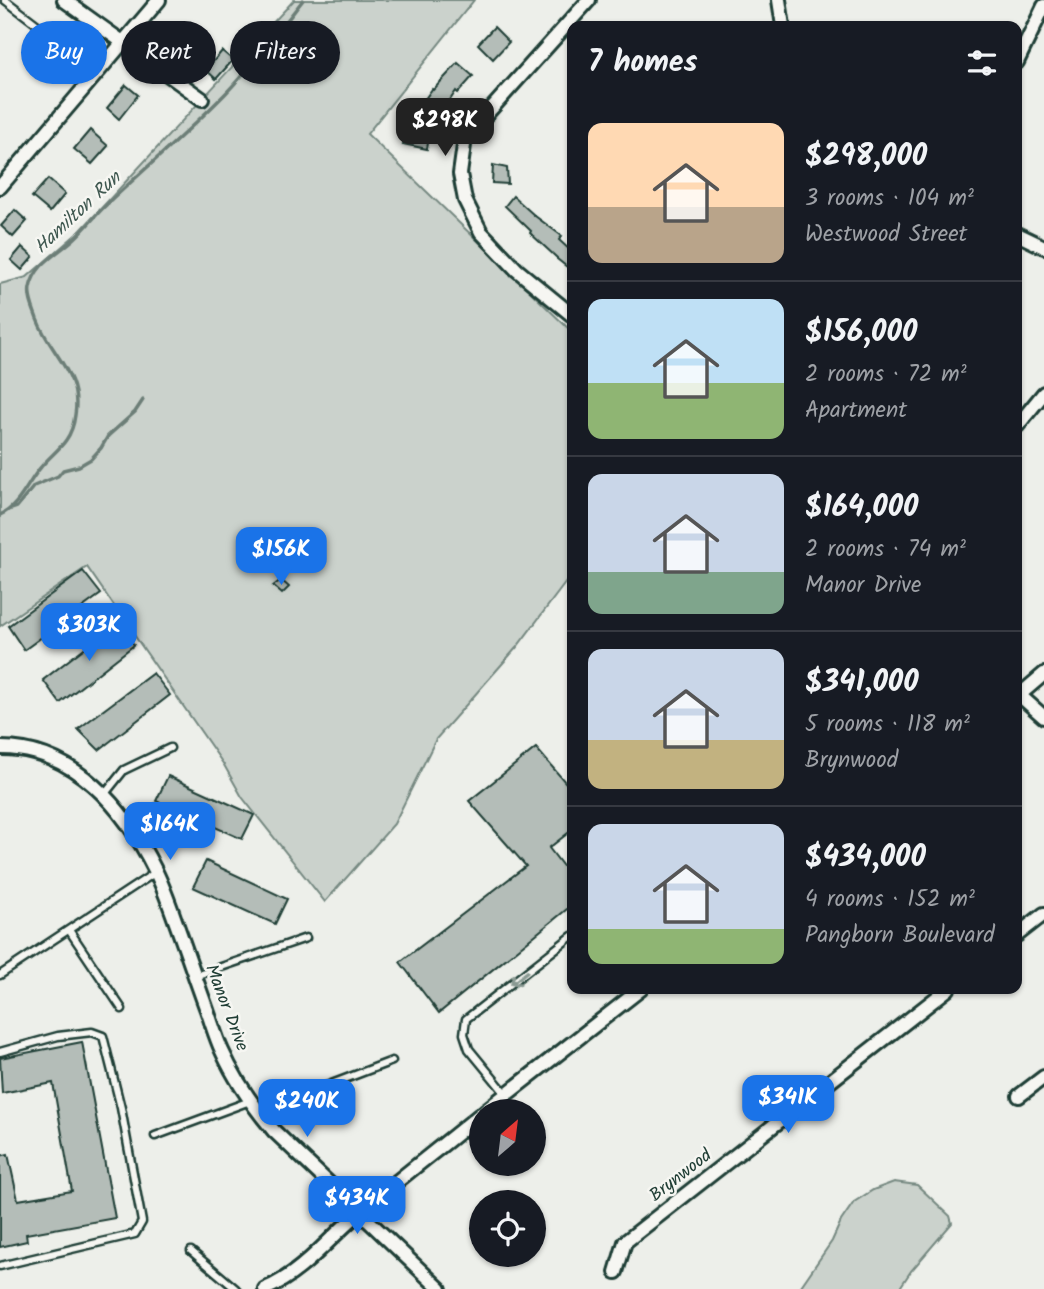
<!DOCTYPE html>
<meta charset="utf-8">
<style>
:root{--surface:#171b24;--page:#20242c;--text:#f1f3f6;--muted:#9ea1a6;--line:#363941;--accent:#1a73e8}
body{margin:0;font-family:Kalam,sans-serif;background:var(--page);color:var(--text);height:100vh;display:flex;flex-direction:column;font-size:26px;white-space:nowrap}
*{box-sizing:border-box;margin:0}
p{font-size:23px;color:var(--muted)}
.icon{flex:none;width:38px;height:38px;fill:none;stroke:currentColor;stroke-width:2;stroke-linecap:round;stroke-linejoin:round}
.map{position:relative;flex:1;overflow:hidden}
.side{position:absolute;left:567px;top:21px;width:455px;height:973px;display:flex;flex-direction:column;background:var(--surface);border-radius:14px;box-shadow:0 2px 5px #0004}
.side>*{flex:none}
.top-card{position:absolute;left:21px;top:21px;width:441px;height:63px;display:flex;gap:14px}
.needle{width:46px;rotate:28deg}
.tools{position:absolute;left:469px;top:1099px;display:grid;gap:14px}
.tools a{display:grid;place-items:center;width:77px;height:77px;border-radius:50%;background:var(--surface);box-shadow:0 2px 5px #0004;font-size:35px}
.price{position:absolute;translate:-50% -60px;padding:0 16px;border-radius:14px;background:var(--accent);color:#fff;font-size:23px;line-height:46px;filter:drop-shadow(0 2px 4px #0008)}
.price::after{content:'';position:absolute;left:50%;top:42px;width:21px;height:16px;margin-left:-10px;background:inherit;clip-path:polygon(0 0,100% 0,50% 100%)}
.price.selected{background:#222;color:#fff}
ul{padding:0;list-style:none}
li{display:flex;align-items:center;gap:21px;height:175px;padding:0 21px}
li+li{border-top:2px solid var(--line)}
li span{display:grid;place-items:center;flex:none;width:196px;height:140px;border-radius:14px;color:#555}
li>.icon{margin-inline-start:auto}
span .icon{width:84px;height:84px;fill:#fffc;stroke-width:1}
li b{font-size:30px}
h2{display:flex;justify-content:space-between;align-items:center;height:84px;padding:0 21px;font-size:30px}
.pill{padding:0 24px;border-radius:32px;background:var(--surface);box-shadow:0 2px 5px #0004;font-size:24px;line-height:63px}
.pill.selected{background:var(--accent);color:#fff}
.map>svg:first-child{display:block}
.green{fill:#cbd2cc;stroke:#758880;stroke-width:2}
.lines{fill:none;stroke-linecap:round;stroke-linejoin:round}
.stream{stroke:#6c7e77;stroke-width:3.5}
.building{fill:#b4bdb8;stroke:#1f3d34;stroke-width:2}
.lane-casing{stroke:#1f3d34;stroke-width:11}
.street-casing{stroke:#1f3d34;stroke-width:18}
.lane{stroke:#f6f6f2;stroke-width:6}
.street{stroke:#f6f6f2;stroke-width:12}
.oneway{stroke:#8a9a93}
.labels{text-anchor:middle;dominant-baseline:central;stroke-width:5;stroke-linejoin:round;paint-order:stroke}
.street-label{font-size:18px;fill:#1f3d34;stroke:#f6f6f2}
.water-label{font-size:19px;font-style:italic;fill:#3f5850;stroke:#f6f6f2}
</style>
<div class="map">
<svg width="1044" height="1289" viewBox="0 0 1044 1289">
<rect width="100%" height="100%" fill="#edefea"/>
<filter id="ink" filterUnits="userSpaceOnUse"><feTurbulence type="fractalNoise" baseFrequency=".0143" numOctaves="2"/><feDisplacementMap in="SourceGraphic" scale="14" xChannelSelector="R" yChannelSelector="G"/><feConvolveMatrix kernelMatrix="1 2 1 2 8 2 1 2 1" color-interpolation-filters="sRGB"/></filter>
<g filter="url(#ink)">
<g class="green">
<polygon points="294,0 474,0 367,134 572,332 572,574 517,647 436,739 394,824 325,902 242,797 224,765 87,567 0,626 0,284 27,277 81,230"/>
<polygon points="894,1182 917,1185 950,1216 952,1223 911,1271 899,1289 799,1289 832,1241 841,1221 854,1202 873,1190"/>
</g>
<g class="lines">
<g class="stream">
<polyline points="11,509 17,507 34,486 58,476 63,470 79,466 91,459 101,448 108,436 135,412 143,400"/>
<path d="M0 515C20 506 27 483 41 467 48 458 60 449 66 440 71 433 74 423 75 415 82 374 50 354 37 319 34 310 28 298 30 288 35 263 58 254 75 238 85 229 94 217 104 207 144 169 186 134 225 94 253 65 278 32 303 0"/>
</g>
</g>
<g class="building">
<polygon points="494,27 509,42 493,59 478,44"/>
<polygon points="222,51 233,60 216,79 206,70"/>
<polygon points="458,63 473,76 458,93 456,91 438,118 420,106 432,89 433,90"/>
<polygon points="126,85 138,95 119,119 107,108"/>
<polygon points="409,124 430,131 427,149 403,144"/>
<polygon points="90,130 108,146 92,164 74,149"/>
<polygon points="493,165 507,168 508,184 492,183"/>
<polygon points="48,179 65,194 50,212 32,197"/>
<polygon points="513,196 535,216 562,236 559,240 572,252 572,271 557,259 557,258 530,233 531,231 505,206"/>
<polygon points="15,210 27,221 13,237 1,226"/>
<polygon points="22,247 33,257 22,270 11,260"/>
<polygon points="83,571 101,594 24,650 8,626"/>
<polygon points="281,580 289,587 282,594 273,586"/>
<polygon points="118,622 134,645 60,703 43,680"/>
<polygon points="153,673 170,695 99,750 78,729"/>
<polygon points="536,748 572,790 572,830 549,848 572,878 572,905 439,1013 400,962 526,866 469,801"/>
<polygon points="168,776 254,815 242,839 156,801"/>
<polygon points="206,861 287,899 275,924 193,887"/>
<polygon points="82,1042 115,1218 26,1234 27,1241 0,1247 0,1156 8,1154 18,1200 72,1191 53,1083 2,1093 0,1058"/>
</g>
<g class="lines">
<g class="lane-casing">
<g id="lane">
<polyline points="5,0 98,71"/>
<polyline points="104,795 124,770 170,748"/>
<polyline points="69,930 122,1009"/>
<polyline points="0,975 156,872"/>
<polyline points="195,976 306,938"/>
<polyline points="0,1052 58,1036 92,1032 103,1036 121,1108 142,1222 135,1234 0,1266"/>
<polyline points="506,1094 469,1049 464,1034 466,1019 572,936"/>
<polyline points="258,1112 392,1061"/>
<polyline points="155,1136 250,1101"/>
<polyline points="191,1251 236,1289"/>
</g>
</g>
<g class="street-casing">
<g id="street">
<polyline points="64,0 202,99"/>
<polyline points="779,0 783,26"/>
<polyline points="1017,62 1044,6"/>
<polyline points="0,187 159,0"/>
<polyline points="1017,234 1044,247"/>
<polyline points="572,315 517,270 481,232 465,200 460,174 465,138 589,0"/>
<polyline points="1017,426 1044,393"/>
<polyline points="1017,693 1044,717"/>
<polyline points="1017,697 1044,674"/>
<path d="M0 748C74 747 125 809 155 870 163 886 169 903 175 920 186 950 196 980 207 1010 212 1024 216 1038 222 1051 235 1080 253 1106 274 1131L440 1289"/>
<polyline points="1017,935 1044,914"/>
<polyline points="1019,1096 1044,1077"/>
<polyline points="485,1111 641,989"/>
<polyline points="616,1272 625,1242 948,989"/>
<path d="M265 1289C303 1273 329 1238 360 1212 400 1178 441 1147 481 1114"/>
</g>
</g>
<use href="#lane" class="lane"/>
<use href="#street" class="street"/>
</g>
<defs><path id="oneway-shaft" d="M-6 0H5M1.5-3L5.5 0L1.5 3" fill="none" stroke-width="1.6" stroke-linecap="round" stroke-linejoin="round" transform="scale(1.75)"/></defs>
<use class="oneway" href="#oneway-shaft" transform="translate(519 978) rotate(142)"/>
</g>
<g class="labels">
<g class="street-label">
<text transform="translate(226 1008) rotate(69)">Manor Drive</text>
<text transform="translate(681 1176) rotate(-38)">Brynwood</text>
</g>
<g class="water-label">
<text transform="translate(78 213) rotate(-43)">Hamilton Run</text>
</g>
</g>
</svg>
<div class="tools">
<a><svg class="needle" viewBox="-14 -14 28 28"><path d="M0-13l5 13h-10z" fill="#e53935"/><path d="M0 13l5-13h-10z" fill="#9ea1a6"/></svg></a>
<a><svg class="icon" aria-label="locate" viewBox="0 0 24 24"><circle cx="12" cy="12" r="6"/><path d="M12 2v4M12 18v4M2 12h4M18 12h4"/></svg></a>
</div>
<b class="price selected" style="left:445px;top:158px">$298K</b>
<b class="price" style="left:281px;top:587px">$156K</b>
<b class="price" style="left:89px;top:663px">$303K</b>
<b class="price" style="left:170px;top:862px">$164K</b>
<b class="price" style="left:788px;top:1135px">$341K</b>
<b class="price" style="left:307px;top:1139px">$240K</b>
<b class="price" style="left:357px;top:1236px">$434K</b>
<div class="top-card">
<a class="pill selected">Buy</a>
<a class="pill">Rent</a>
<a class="pill">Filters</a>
</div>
<section class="side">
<h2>7 homes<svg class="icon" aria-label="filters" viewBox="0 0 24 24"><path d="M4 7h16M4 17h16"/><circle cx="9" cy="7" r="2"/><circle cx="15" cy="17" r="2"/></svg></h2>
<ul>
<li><span style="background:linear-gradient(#ffd9b3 60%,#b9a48a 0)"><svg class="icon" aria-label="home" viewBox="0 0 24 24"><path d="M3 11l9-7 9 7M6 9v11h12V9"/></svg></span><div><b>$298,000</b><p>3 rooms · 104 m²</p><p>Westwood Street</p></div></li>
<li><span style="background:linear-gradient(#bfe0f5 60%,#8fb573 0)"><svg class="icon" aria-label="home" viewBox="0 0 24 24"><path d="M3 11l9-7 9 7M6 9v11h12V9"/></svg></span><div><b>$156,000</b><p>2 rooms · 72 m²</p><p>Apartment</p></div></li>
<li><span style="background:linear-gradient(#c9d6e8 70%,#7fa58c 0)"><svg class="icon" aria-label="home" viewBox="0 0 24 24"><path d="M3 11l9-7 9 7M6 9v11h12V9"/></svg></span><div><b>$164,000</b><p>2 rooms · 74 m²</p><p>Manor Drive</p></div></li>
<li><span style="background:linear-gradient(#c9d6e8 65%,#c2b280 0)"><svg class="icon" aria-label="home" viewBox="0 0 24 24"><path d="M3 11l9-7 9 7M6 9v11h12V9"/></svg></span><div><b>$341,000</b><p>5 rooms · 118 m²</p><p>Brynwood</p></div></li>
<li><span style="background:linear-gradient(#c9d6e8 75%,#8fb573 0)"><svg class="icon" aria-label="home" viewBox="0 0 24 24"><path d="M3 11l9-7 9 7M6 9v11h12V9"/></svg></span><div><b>$434,000</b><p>4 rooms · 152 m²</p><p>Pangborn Boulevard</p></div></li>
</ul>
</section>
</div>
